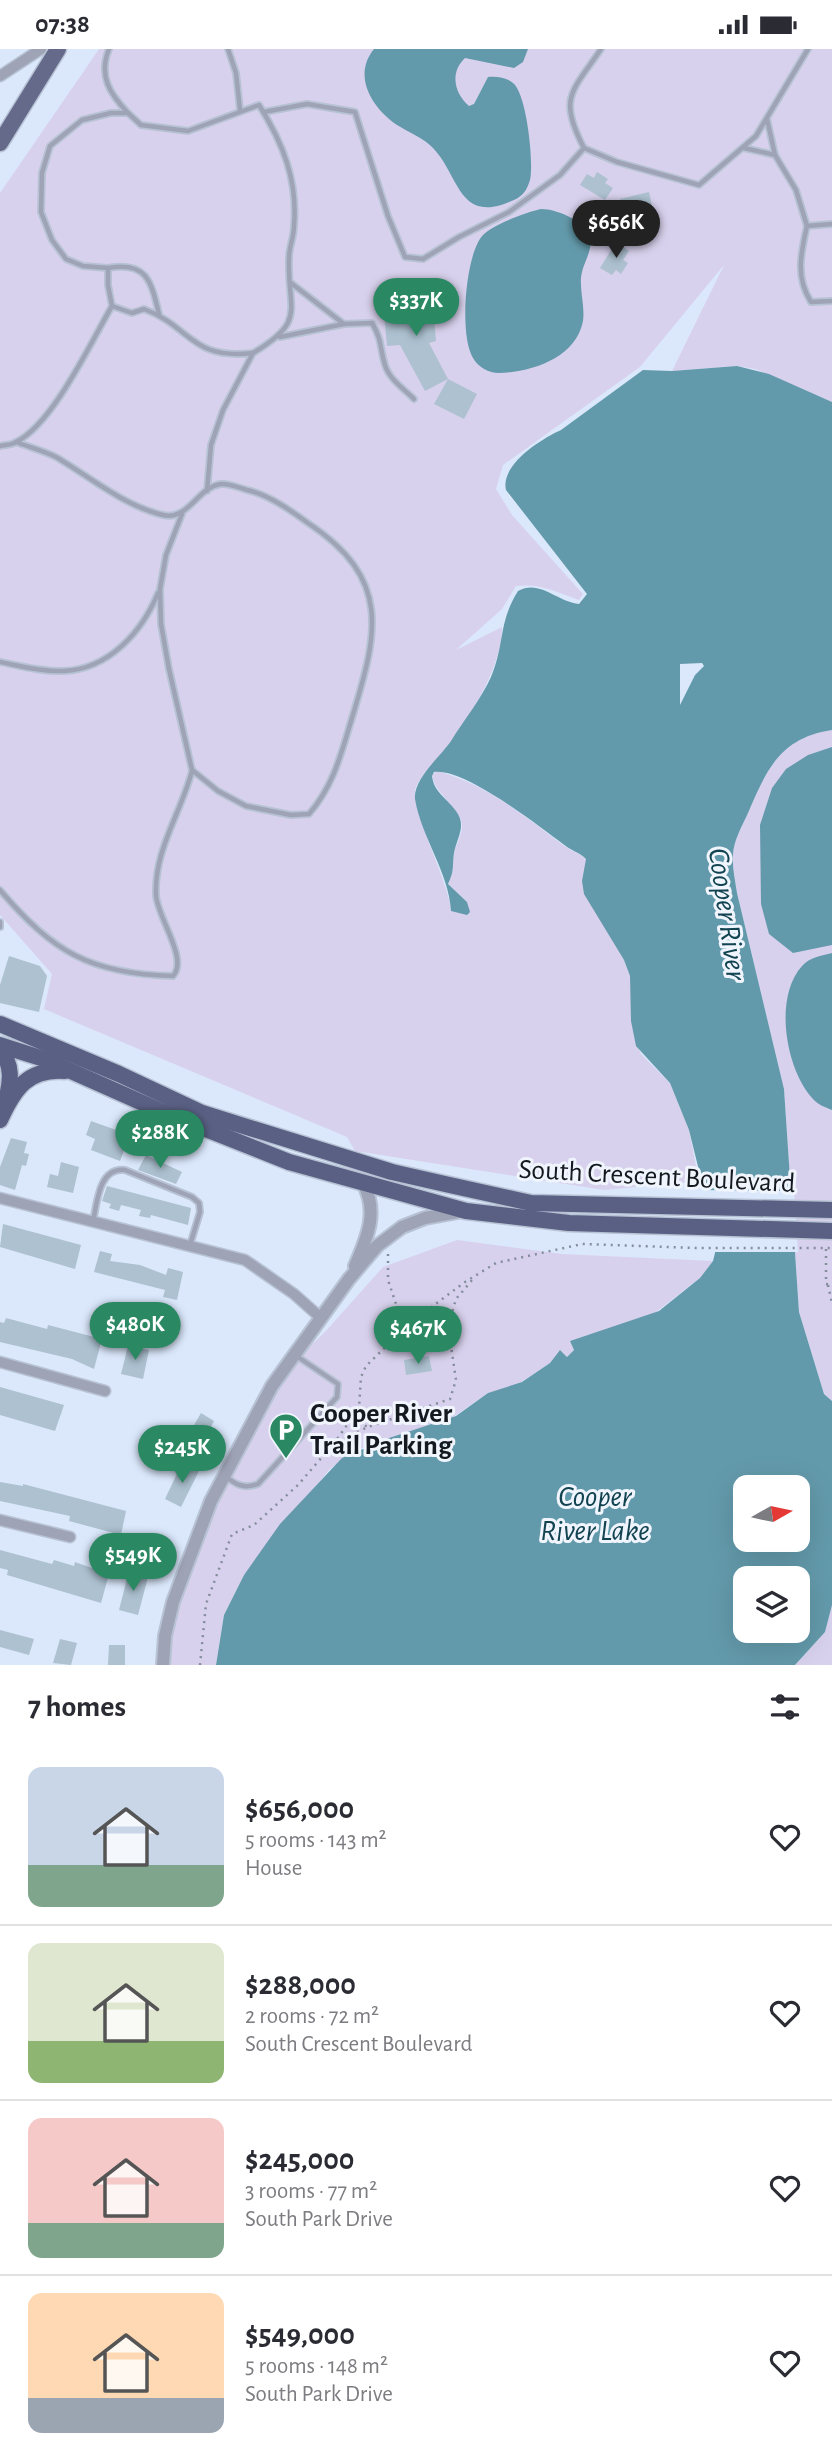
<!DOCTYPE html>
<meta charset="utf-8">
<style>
:root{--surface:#fff;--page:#f2f2f3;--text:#2b2b33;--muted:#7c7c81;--line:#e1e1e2;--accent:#2a8962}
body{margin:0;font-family:"Alegreya Sans",sans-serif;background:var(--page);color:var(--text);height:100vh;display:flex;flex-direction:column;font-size:26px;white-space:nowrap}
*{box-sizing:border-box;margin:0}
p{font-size:23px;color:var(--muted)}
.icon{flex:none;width:38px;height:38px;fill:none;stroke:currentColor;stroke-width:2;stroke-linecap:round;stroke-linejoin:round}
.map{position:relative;height:1616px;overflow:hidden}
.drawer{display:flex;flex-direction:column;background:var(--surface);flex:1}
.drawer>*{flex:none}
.needle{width:46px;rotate:81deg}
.tools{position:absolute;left:733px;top:1426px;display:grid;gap:14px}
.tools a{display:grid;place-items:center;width:77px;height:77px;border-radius:14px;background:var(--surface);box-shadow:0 7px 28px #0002;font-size:35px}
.price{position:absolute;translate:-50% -60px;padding:0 16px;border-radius:24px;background:var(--accent);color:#fff;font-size:23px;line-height:46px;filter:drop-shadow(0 2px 4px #0008)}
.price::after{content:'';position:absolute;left:50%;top:42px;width:21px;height:16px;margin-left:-10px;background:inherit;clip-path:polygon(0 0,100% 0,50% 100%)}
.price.on{background:#222;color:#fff}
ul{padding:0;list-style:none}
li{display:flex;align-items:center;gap:21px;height:175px;padding:0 28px}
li+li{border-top:2px solid var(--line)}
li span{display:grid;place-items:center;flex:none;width:196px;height:140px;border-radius:14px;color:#555}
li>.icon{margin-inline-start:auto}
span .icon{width:84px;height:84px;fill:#fffc;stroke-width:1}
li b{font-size:30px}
h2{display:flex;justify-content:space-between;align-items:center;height:84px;padding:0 28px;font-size:30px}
.status{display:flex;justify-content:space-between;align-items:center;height:49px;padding:0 35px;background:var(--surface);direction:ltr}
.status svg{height:19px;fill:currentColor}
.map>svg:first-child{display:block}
.green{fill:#d8d1ed}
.water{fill:#639aab;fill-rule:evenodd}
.pier{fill:#dbe8fc}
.building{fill:#adc1d0}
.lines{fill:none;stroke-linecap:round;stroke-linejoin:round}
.service-casing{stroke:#b7c3d4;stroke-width:8}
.minor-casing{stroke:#b7c3d4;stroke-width:13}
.tertiary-casing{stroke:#b7c3d4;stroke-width:16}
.primary-casing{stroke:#b7c3d4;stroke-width:19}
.trunk-casing{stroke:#b7c3d4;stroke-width:19}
.path{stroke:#848d9c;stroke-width:2.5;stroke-dasharray:2 5;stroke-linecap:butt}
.service{stroke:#9fa3b6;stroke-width:4.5}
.minor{stroke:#9fa3b6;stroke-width:10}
.tertiary{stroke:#9fa3b6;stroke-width:12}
.primary{stroke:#656a8b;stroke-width:16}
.trunk{stroke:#5a6084;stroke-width:16}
.labels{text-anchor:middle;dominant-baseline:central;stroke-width:6;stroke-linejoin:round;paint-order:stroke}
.street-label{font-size:28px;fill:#14181f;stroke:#f0f5fd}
.poi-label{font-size:28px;font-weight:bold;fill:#14181f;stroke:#f0f5fd;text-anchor:start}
.water-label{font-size:30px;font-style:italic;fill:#124350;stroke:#f0f5fd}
</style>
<div class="status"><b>07:38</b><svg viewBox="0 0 49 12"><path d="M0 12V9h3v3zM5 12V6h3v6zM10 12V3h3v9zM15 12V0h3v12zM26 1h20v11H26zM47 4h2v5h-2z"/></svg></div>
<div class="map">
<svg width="832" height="1616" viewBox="0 0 832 1616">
<rect width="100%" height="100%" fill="#dbe8fc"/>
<g class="green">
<path d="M99 0H832V353L755 320 737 317 672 322 724 216 640 318 503 416 496 440 512 466 583 545 579 551C557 543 540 534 516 537L502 560 456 601 502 578C503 618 465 677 440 708 433 717 421 727 416 738 408 758 450 834 451 862L467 853 448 835C455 821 452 817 454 804 456 795 462 787 462 777 462 760 435 746 432 726L437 722C486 735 524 767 563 796 570 801 579 804 586 810L585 845 624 911 630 927 634 989 641 1005 670 1034 689 1081 696 1117 703 1132 604 1141 355 1102 347 1088 44 960 52 925 0 866V144Z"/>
<path d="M832 681V1352L824 1345 799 1263 784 1040 737 844C735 831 732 818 733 805 734 791 742 777 748 764 767 720 780 689 832 681Z"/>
<polygon points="457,1191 562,1205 713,1212 700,1229 652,1266 570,1292 574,1301 567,1308 560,1301 550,1314 517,1336 488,1344 453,1368 354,1402 329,1421 244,1526 224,1566 216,1616 163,1616 165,1587 211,1452 281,1325 325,1283 383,1218"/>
<polygon points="832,1556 832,1616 795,1616 825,1583"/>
</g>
<g class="water">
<path d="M374 0H528L523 13 514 19 465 9C449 24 455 45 469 57L474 55 488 28C496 27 506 28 513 34 527 45 534 115 530 131 527 141 523 147 514 151 458 177 460 127 433 99 424 89 408 83 397 76 372 59 352 27 374 0Z"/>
<path d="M541 160C559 160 595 175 590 199 588 209 582 218 581 229 580 243 585 258 583 272 576 309 532 323 499 324 489 324 478 318 473 309 459 287 465 205 483 186 492 176 527 163 541 160Z"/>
<path d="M737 317 769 325 832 353V681C780 689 767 720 748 764 742 777 734 791 733 805 732 818 735 831 737 844L784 1040 799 1263 824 1345 832 1352V1556L825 1583 795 1616H216L224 1566 244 1526 280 1475 342 1409 389 1389 456 1367 488 1344 522 1333 550 1314 560 1301 567 1308 574 1301 570 1292 659 1262 700 1229 713 1212 715 1204 714 1182 689 1081 670 1034 636 997 631 972 630 927 624 911 584 845 582 832 586 810C579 803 570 801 563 795 537 776 465 719 434 723L432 727C434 744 447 749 456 762 467 777 457 788 454 804 452 817 455 821 448 835L467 853 470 863 467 866 451 862C449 823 421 788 415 750 413 730 441 707 451 692 464 671 481 650 491 628 505 595 498 574 518 542 540 530 557 553 579 555L587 545 506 441C500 416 541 390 561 381L643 321 672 322ZM702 614 704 617 695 626 680 656V615ZM746 1438H798V1491H746ZM746 1530H798V1582H746Z"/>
<polygon points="832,698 832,896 793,904 769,885 761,855 760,776 772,739 786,720 808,706"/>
<path d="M832 904V1061C825 1058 818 1056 813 1050 786 1021 773 949 802 917 810 908 821 907 832 904Z"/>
</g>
<polygon class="pier" points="701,1141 794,1142 798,1203 711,1203 711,1182"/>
<g class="building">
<polygon points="597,123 608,130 605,134 613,139 605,151 580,136 587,125 594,129"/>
<polygon points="649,143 658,184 629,190 620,150"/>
<polygon points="616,193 629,202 623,211 628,214 621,225 616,221 612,226 600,219"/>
<polygon points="432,246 436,292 429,294 448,330 425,342 400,296 387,297 384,265 398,264 397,250"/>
<polygon points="448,330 477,345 464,370 434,355"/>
<polygon points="9,907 40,917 47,927 39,963 0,954 0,936"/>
<polygon points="91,1072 130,1086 120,1112 91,1101 95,1090 86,1086"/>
<polygon points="11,1089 27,1093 24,1104 29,1105 26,1117 22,1116 15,1141 0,1136 0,1118"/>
<polygon points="146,1106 182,1123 176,1135 138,1121"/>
<polygon points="61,1113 79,1118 73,1144 47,1138 50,1125 58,1127"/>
<polygon points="107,1137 191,1159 188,1176 151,1166 150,1169 139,1167 141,1161 121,1156 119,1162 109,1159 111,1155 102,1152"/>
<polygon points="3,1175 81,1196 75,1220 0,1198"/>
<polygon points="100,1202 112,1205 110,1212 140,1216 166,1226 168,1219 183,1223 177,1251 163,1248 165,1241 94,1223"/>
<polygon points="6,1269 47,1280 48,1276 102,1290 94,1320 72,1310 0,1293 0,1273 4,1274"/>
<polygon points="128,1297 149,1301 143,1330 121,1325"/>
<polygon points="429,1307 432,1322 406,1326 404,1311"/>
<polygon points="0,1338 64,1356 55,1382 0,1366"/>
<polygon points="201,1364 214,1372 197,1403 183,1395"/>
<polygon points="182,1414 199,1422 181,1458 165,1450"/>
<polygon points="0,1433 23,1437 23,1435 126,1462 121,1486 69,1472 70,1467 0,1452"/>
<polygon points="0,1501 52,1515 54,1511 74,1517 75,1513 109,1525 101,1554 7,1526 8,1521 0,1519"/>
<polygon points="129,1522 148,1528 138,1566 119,1561"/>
<polygon points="0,1581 34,1590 29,1606 0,1598"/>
<polygon points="60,1590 77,1594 71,1616 53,1614"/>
<polygon points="109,1596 125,1596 125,1616 108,1616"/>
</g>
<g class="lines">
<g class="service-casing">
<g id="service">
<path d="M109 0C98 27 110 45 128 64"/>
<polyline points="228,0 236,24 240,61"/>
<polyline points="264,63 307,55 355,63 388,167 405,208 423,210 459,188 509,163 560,126 584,99 617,113 699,136 756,87 808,0"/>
<path d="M584 99C557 48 573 42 601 0"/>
<polyline points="744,99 775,106 767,70"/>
<polyline points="775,106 796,141 807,177 832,175"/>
<path d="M807 177C801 204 795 228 811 253L832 252"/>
<path d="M108 219C147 212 151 232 159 265"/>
<path d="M291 234 344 275 372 274C383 293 379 297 385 316 389 330 404 340 414 350"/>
<path d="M112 257 132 264 144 260C192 278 190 311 253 304L223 361 211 396 207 442"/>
<polyline points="280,288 344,275"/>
<path d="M16 393C29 398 44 402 56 408 90 428 124 457 163 466 189 472 197 438 221 435 228 434 240 439 247 441 269 446 290 461 308 474 392 530 378 583 352 669 341 705 334 736 309 765L291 766 246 757 218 742 192 721 169 620 161 575 160 540 166 506 182 465"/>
<path d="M0 397C5 396 12 396 16 393 53 375 91 293 112 257L108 236V219L83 217 66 210 52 191 41 163 42 124 50 97 82 71 111 64H128L141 76 188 82 259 56C283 94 298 132 294 177 294 188 289 198 289 209 287 262 308 271 253 304"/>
<path d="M0 613C20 617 43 623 64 622 109 620 142 583 158 544"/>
<path d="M0 841C53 903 90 925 173 927 189 910 157 868 156 846 154 801 181 764 192 722"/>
<polyline points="0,873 0,878"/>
<path d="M93 1173C97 1153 99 1118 125 1121L192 1148 199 1154 200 1163 190 1196"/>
<path d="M225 1427C236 1436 244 1440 258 1435L337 1348 338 1335 295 1306"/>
</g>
</g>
<g class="minor-casing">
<g id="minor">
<polyline points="0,27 41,0"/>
<polyline points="0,1149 245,1211 294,1245 321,1269"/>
<polyline points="0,1313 105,1342"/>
<polyline points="0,1471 70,1488"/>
</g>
</g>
<g class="tertiary-casing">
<g id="tertiary">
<path d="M355 1217C367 1189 379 1163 363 1134"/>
<polyline points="163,1616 165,1587 173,1553 211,1452 272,1337 349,1230 377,1197 402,1178 425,1169 463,1162"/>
</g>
</g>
<g class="primary-casing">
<polyline id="primary" points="0,94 58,0"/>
</g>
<g class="trunk-casing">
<g id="trunk">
<polyline points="0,975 119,1025 202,1064 392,1123 445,1135 531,1154 832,1161"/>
<polyline points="0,996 44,1010 163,1063 289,1113 466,1162 569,1174 832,1182"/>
<path d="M0 1001C13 1015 11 1033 6 1051"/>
<path d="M0 1071C14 1040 28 1019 65 1022"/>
</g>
</g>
<g class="path">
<polyline points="826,1200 826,1235 832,1236"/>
<polyline points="388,1205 388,1231 404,1279"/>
<polyline points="828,1236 832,1254"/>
<polyline points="335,1361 348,1373"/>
<polyline points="352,1371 368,1378"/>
<polyline points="338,1392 368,1378 450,1350 456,1331 448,1277 456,1250 473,1230"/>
<polyline points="200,1616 206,1555 232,1485 254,1476 298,1436 335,1393 359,1359 361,1328 366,1317 410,1274 465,1233 496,1214 582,1195 695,1199 832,1199"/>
</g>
<use href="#service" class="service"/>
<use href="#minor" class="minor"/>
<use href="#tertiary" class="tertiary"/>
<use href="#primary" class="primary"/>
<use href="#trunk" class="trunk"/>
</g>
<defs>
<g id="parking-pin" transform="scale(1.75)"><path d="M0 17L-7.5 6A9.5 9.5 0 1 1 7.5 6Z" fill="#2a8962" stroke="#f0f5fd"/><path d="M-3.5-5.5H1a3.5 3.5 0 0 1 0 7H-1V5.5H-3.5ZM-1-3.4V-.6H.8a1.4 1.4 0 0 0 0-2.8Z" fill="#fff"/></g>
</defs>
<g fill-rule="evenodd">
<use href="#parking-pin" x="286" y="1381"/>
</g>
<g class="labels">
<g class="street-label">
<text transform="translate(657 1128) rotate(3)">South Crescent Boulevard</text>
</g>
<g class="poi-label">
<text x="310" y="1365">Cooper River<tspan x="310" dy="32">Trail Parking</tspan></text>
</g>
<g class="water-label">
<text transform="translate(727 865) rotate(82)">Cooper River</text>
<text x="595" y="1448">Cooper<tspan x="595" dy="34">River Lake</tspan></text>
</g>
</g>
</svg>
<div class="tools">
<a><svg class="needle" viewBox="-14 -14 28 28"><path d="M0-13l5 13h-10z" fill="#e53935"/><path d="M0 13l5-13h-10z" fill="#7c7c81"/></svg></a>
<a><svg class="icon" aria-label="layers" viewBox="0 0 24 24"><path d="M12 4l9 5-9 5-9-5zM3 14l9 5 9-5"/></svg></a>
</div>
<b class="price on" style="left:616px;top:211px">$656K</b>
<b class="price" style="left:416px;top:289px">$337K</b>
<b class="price" style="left:160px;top:1121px">$288K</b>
<b class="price" style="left:135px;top:1313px">$480K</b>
<b class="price" style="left:418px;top:1317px">$467K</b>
<b class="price" style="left:182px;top:1436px">$245K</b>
<b class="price" style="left:133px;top:1544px">$549K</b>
</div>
<section class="drawer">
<h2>7 homes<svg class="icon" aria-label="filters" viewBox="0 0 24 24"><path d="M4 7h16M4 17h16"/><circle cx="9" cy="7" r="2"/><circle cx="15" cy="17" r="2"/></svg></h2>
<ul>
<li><span style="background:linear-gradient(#c9d6e8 70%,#7fa58c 0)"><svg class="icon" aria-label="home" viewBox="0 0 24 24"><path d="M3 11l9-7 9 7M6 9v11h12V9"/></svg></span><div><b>$656,000</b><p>5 rooms · 143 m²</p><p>House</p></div><svg class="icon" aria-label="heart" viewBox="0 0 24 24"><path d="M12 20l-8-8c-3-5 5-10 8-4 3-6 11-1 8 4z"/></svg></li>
<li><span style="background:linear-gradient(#dfe7d0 70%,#8fb573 0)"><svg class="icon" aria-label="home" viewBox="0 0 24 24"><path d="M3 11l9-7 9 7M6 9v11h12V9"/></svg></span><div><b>$288,000</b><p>2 rooms · 72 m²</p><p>South Crescent Boulevard</p></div><svg class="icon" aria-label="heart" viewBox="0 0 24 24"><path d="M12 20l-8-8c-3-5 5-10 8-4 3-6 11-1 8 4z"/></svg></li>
<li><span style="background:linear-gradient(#f6c9c9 75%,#7fa58c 0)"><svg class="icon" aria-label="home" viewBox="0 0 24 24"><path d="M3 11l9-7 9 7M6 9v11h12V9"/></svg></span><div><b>$245,000</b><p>3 rooms · 77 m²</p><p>South Park Drive</p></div><svg class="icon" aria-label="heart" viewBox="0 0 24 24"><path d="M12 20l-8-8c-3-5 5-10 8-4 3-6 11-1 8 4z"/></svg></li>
<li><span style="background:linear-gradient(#ffd9b3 75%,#9aa5b1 0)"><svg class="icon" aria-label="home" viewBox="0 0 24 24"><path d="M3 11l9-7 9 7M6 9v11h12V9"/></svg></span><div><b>$549,000</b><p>5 rooms · 148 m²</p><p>South Park Drive</p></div><svg class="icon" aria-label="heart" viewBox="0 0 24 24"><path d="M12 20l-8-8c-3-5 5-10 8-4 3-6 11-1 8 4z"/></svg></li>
</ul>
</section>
